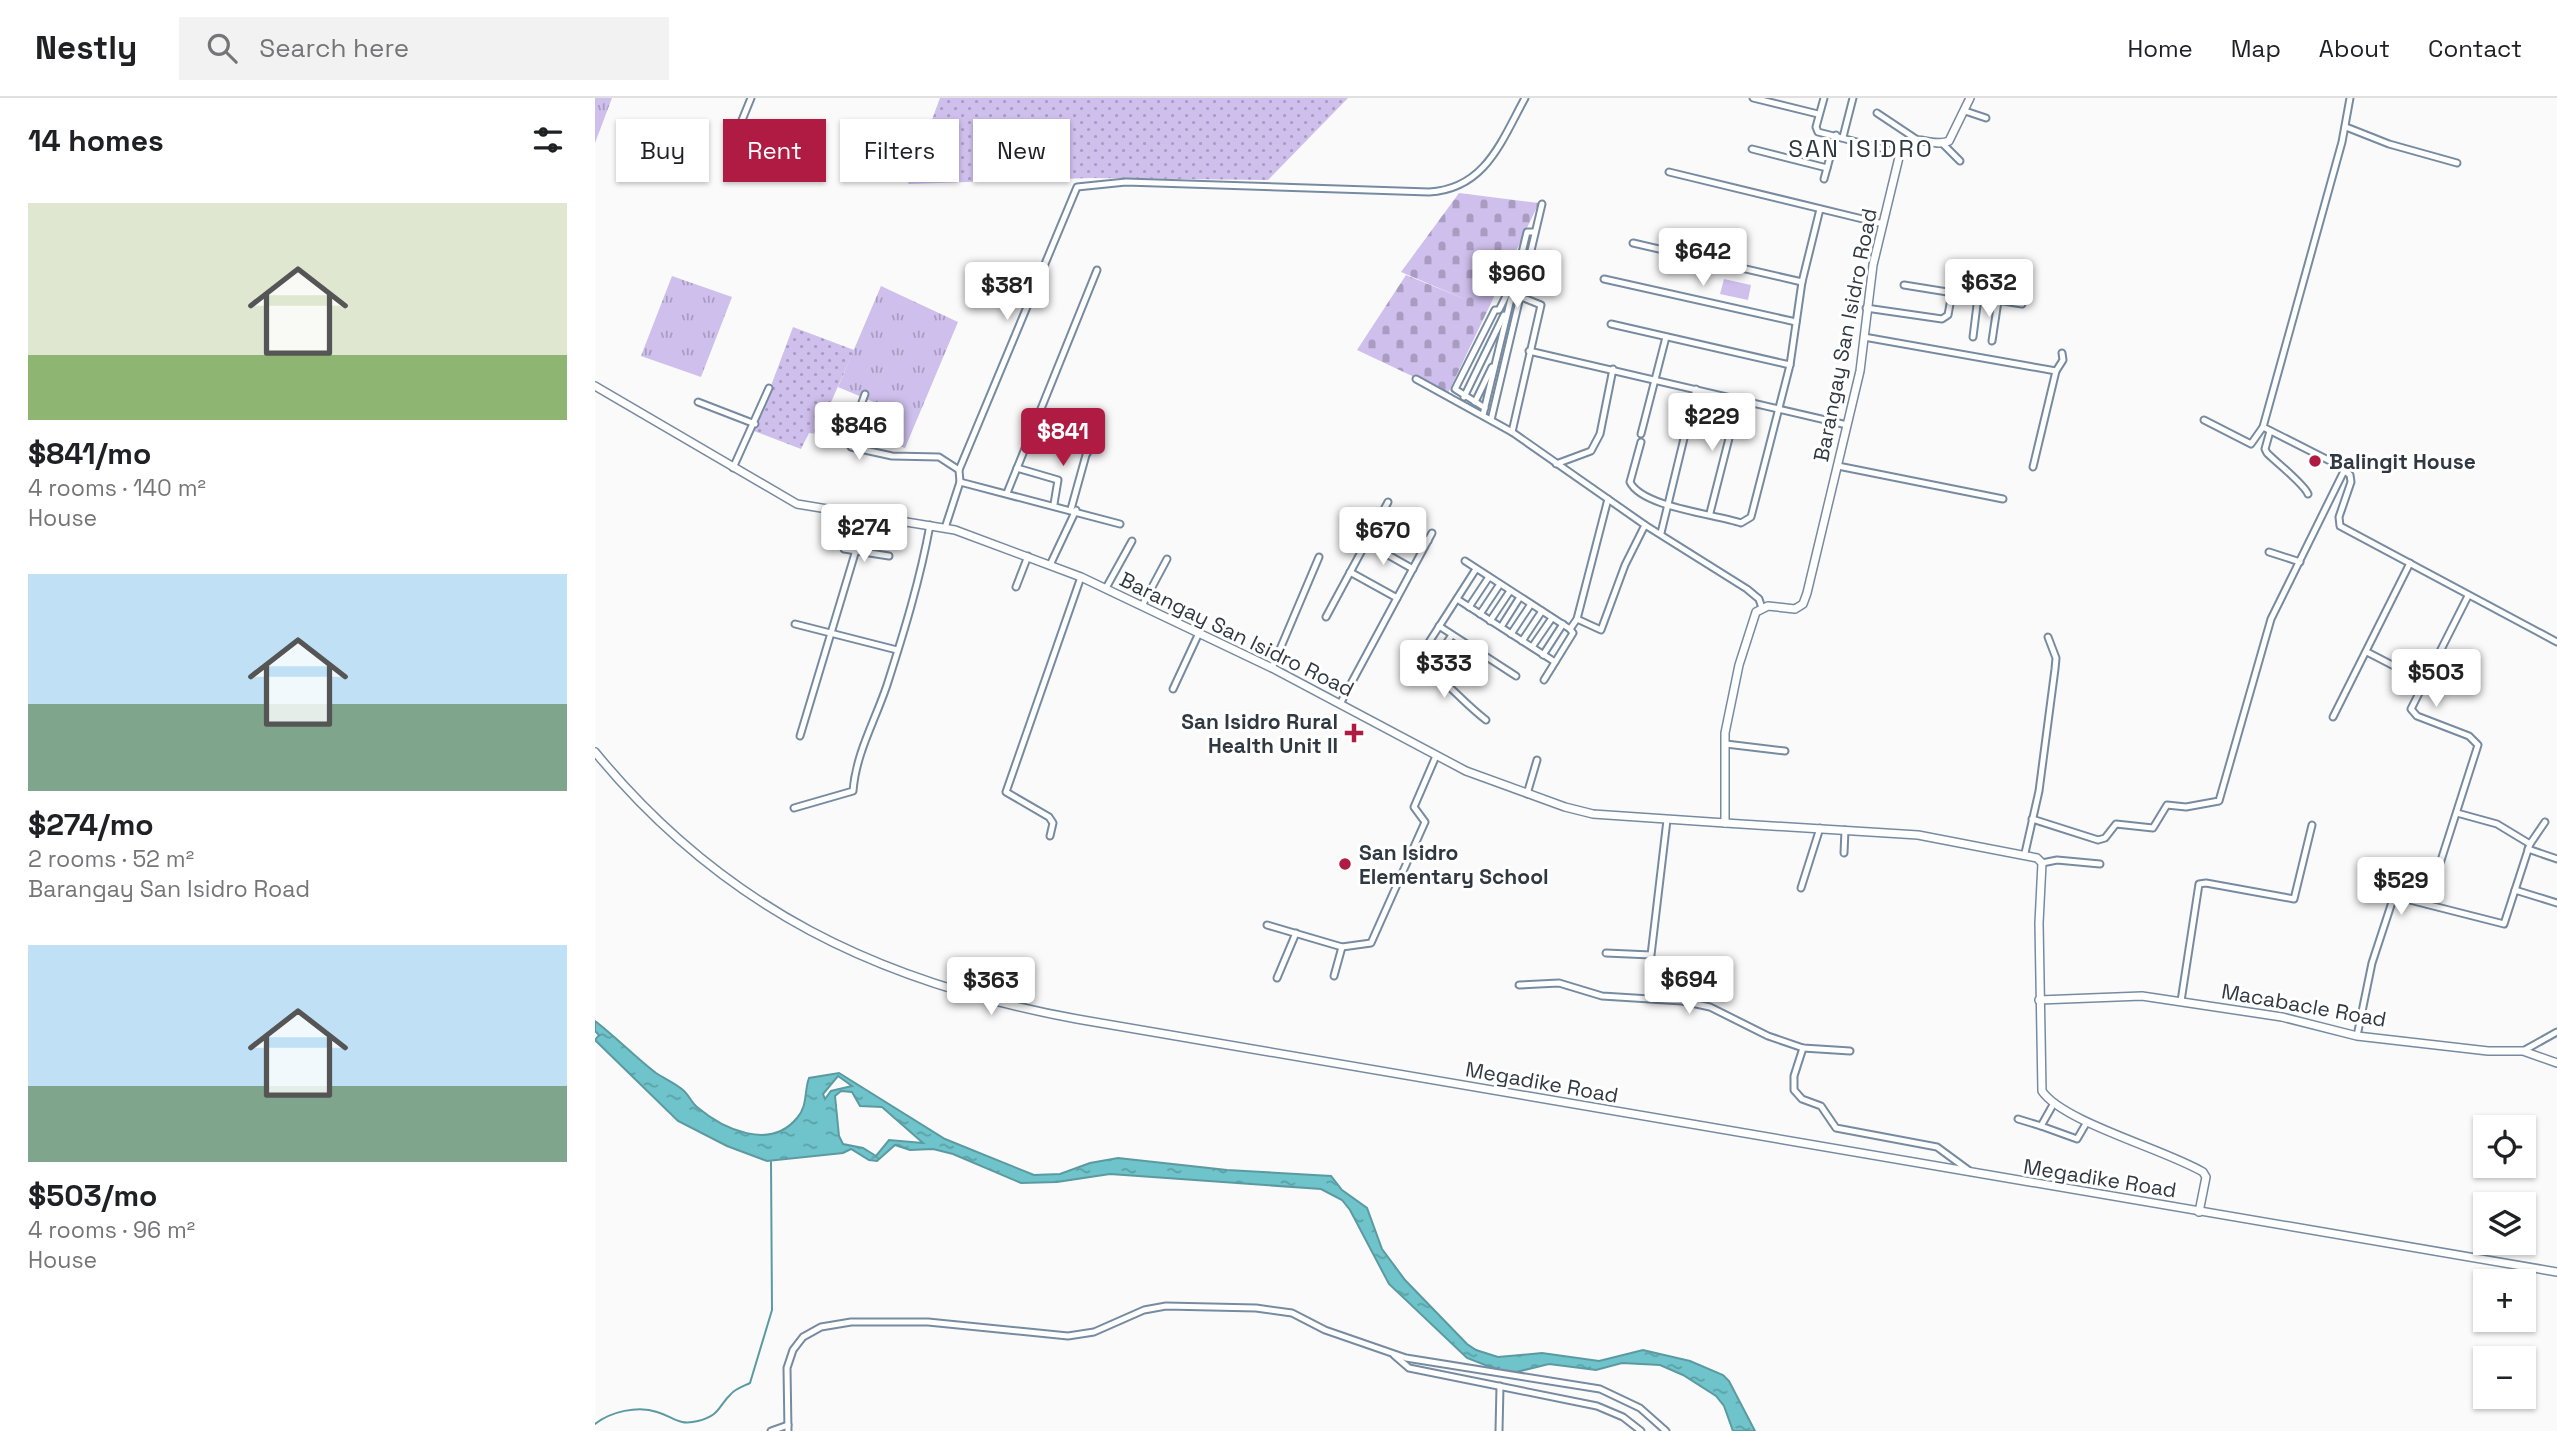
<!DOCTYPE html>
<meta charset="utf-8">
<style>
:root{--surface:#fff;--page:#f2f2f2;--text:#202124;--muted:#757577;--line:#e0e0e0;--accent:#af1b42}
body{margin:0;font-family:"Space Grotesk",sans-serif;background:var(--page);color:var(--text);height:100vh;display:flex;flex-direction:column;font-size:26px;white-space:nowrap}
*{box-sizing:border-box;margin:0}
p{font-size:23px;color:var(--muted)}
.icon{flex:none;width:38px;height:38px;fill:none;stroke:currentColor;stroke-width:2;stroke-linecap:round;stroke-linejoin:round}
.map{position:relative;flex:1;overflow:hidden}
.panel{display:flex;flex-direction:column;background:var(--surface);width:595px}
.panel>*{flex:none}
.hud{position:absolute;left:21px;top:21px;width:665px;height:63px;display:flex;gap:14px}
.fabs{position:absolute;left:1878px;top:1017px;display:grid;gap:14px}
.fabs a{display:grid;place-items:center;width:63px;height:63px;border-radius:0px;background:var(--surface);box-shadow:0 2px 5px #0004;font-size:35px}
.price{position:absolute;translate:-50% -60px;padding:0 16px;border-radius:7px;background:#fff;color:#222;font-size:23px;line-height:46px;filter:drop-shadow(0 2px 4px #0008)}
.price::after{content:'';position:absolute;left:50%;top:42px;width:21px;height:16px;margin-left:-10px;background:inherit;clip-path:polygon(0 0,100% 0,50% 100%)}
.price.on{background:var(--accent);color:#fff}
ul{padding:0;list-style:none}
li{display:grid;align-content:center;gap:14px;height:371px;padding:0 28px}
li span{display:grid;place-items:center;height:217px;border-radius:0px;color:#555}
li>.icon{margin-inline-start:auto}
span .icon{width:126px;height:126px;fill:#fffc;stroke-width:1}
li b{font-size:30px}
h2{display:flex;justify-content:space-between;align-items:center;height:84px;padding:0 28px;font-size:30px}
.chip{padding:0 24px;border-radius:0px;background:var(--surface);box-shadow:0 2px 5px #0004;font-size:24px;line-height:63px}
.chip.on{background:var(--accent);color:#fff}
header{display:flex;align-items:center;gap:42px;box-sizing:border-box;height:98px;padding:0 35px;background:var(--surface);border-bottom:2px solid var(--line)}
header strong{font-size:33px}
nav{display:flex;gap:38px;margin-inline-start:auto;font-size:24px}
.search{width:490px;height:63px;background:var(--page);display:flex;align-items:center;gap:18px;box-sizing:border-box;padding:0 24px;border-radius:0px;color:var(--muted);font-size:26px}
main{display:flex;flex:1;min-height:0}
.map>svg:first-child{display:block}
.grass{fill:url(#grass-tufts)}
.cemetery{fill:url(#cemetery-stones)}
.park{fill:url(#park-dots)}
.garden{fill:#cebfec}
.water{fill:url(#water-ripples);stroke:#5b9aa1;stroke-width:2;fill-rule:evenodd}
.lines{fill:none;stroke-linecap:round;stroke-linejoin:round}
.stream{stroke:#5b9aa1;stroke-width:2}
.street-casing{stroke:#778ba0;stroke-width:9}
.secondary-casing{stroke:#778ba0;stroke-width:10}
.street{stroke:#fff;stroke-width:5}
.secondary{stroke:#fff;stroke-width:7}
.poi-dot{fill:#af1b42;stroke:#fff;stroke-width:2.5}
.labels{text-anchor:middle;dominant-baseline:central;stroke-width:6;stroke-linejoin:round;paint-order:stroke}
.street-label{font-size:21px;fill:#303942;stroke:#fff}
.poi-label{font-size:21px;font-weight:bold;fill:#303942;stroke:#fff;text-anchor:start}
.quarter-label{font-size:24px;letter-spacing:2px;fill:#303942;stroke:#fff}
</style>
<header>
<strong>Nestly</strong>
<div class="search"><svg class="icon" aria-label="search" viewBox="0 0 24 24"><circle cx="10" cy="10" r="6"/><path d="M15 15l6 6"/></svg>Search here</div>
<nav><a>Home</a><a>Map</a><a>About</a><a>Contact</a></nav>
</header>
<main>
<section class="panel">
<h2>14 homes<svg class="icon" aria-label="filters" viewBox="0 0 24 24"><path d="M4 7h16M4 17h16"/><circle cx="9" cy="7" r="2"/><circle cx="15" cy="17" r="2"/></svg></h2>
<ul>
<li><span style="background:linear-gradient(#dfe7d0 70%,#8fb573 0)"><svg class="icon" aria-label="home" viewBox="0 0 24 24"><path d="M3 11l9-7 9 7M6 9v11h12V9"/></svg></span><div><b>$841/mo</b><p>4 rooms · 140 m²</p><p>House</p></div></li>
<li><span style="background:linear-gradient(#bfe0f5 60%,#7fa58c 0)"><svg class="icon" aria-label="home" viewBox="0 0 24 24"><path d="M3 11l9-7 9 7M6 9v11h12V9"/></svg></span><div><b>$274/mo</b><p>2 rooms · 52 m²</p><p>Barangay San Isidro Road</p></div></li>
<li><span style="background:linear-gradient(#bfe0f5 65%,#7fa58c 0)"><svg class="icon" aria-label="home" viewBox="0 0 24 24"><path d="M3 11l9-7 9 7M6 9v11h12V9"/></svg></span><div><b>$503/mo</b><p>4 rooms · 96 m²</p><p>House</p></div></li>
</ul>
</section>
<div class="map">
<svg width="1962" height="1333" viewBox="0 0 1962 1333">
<defs>
<pattern id="grass-tufts" width="24" height="20" patternUnits="userSpaceOnUse" patternTransform="scale(1.75)"><rect width="24" height="20" fill="#cebfec"/><path d="M3 7l-1-3M5 7V3M7 7l1-3M15 17l-1-3M17 17v-4M19 17l1-3" fill="none" stroke="#a89cc1"/></pattern>
<pattern id="cemetery-stones" width="16" height="16" patternUnits="userSpaceOnUse" patternTransform="scale(1.75)"><rect width="16" height="16" fill="#cebfec"/><path d="M2 7V4a2 2 0 0 1 4 0v3zM10 15v-3a2 2 0 0 1 4 0v3z" fill="#a89cc1"/></pattern>
<pattern id="park-dots" width="8" height="8" patternUnits="userSpaceOnUse" patternTransform="scale(1.75)"><rect width="8" height="8" fill="#cebfec"/><path d="M2 2h.1M6 6h.1" fill="none" stroke="#a89cc1" stroke-width="1.8" stroke-linecap="round"/></pattern>
<pattern id="water-ripples" width="26" height="14" patternUnits="userSpaceOnUse" patternTransform="scale(1.75)"><rect width="26" height="14" fill="#6ec4ca"/><path d="M2 4q2-2 4 0t4 0M15 11q2-2 4 0t4 0" fill="none" stroke="#5ba0a6"/></pattern>
</defs>
<rect width="100%" height="100%" fill="#fafafa"/>
<g class="grass">
<polygon points="0,0 17,0 0,45"/>
<polygon points="77,178 137,199 106,279 46,258"/>
<polygon points="286,188 363,224 310,350 295,345 301,328 300,313 243,289"/>
</g>
<polygon class="cemetery" points="864,95 944,105 853,295 762,252 811,177 877,204 806,174"/>
<g class="park">
<polygon points="345,0 753,0 673,82 495,80 313,86"/>
<polygon points="198,229 259,252 222,336 214,335 206,351 159,333"/>
</g>
<polygon class="garden" points="1129,181 1156,187 1153,202 1125,196"/>
<path class="water" d="M0 923C21 939 40 959 61 975 70 981 80 985 88 992 94 997 96 1004 102 1009 128 1031 175 1053 202 1020 213 1008 209 993 214 980L244 975 350 1041 439 1077 465 1076 495 1065 523 1060 632 1072 736 1078 747 1092 772 1110 787 1151 810 1182 872 1246 881 1252 903 1259 947 1255 1004 1263 1048 1252 1095 1263 1128 1277 1134 1283 1160 1333H1138L1129 1308 1121 1298 1088 1277 1065 1267 1027 1265 1001 1272 954 1266 913 1276 872 1260 794 1186 755 1112 747 1102 726 1091 515 1076 462 1084 426 1085 358 1056 338 1051 315 1052 300 1047 282 1063 274 1062 256 1051 248 1055 172 1063 132 1048 83 1023 0 942 4 937 0 933ZM243 978 257 988 236 993 230 1001 228 996ZM246 993 257 994 265 1008 287 1009 328 1045 294 1042 281 1058 268 1050 248 1046 244 1038 240 998Z"/>
<g class="lines">
<path class="stream" d="M0 1326C15 1314 43 1307 62 1314 79 1319 83 1328 103 1323 126 1317 123 1308 136 1296 140 1291 149 1288 155 1285L177 1212 176 1064"/>
<g class="street-casing">
<g id="street">
<polyline points="1158,0 1223,16"/>
<polyline points="1229,0 1221,29 1223,34 1305,55"/>
<polyline points="1755,0 1747,44 1668,329 1741,366 1755,377 1756,384 1744,419 1745,428 1962,544"/>
<polyline points="1370,13 1391,20"/>
<polyline points="1282,15 1321,41"/>
<polyline points="145,27 156,0"/>
<polyline points="1751,29 1794,46 1862,65"/>
<polyline points="1248,39 1258,0"/>
<polyline points="1348,46 1365,63"/>
<polyline points="1157,51 1232,70"/>
<polyline points="1074,74 1288,126"/>
<polyline points="1229,81 1241,37"/>
<polyline points="1038,145 1207,184"/>
<polyline points="1009,181 1201,224"/>
<polyline points="1309,187 1427,206"/>
<polyline points="1271,210 1347,221 1353,217 1357,195"/>
<polyline points="1016,226 1195,267"/>
<polyline points="1269,239 1461,273"/>
<polyline points="1378,239 1383,199"/>
<polyline points="1397,243 1403,203"/>
<polyline points="934,253 1252,327"/>
<polyline points="821,281 917,334 1050,427 1152,491 1164,501 1167,510"/>
<polyline points="270,296 253,343 256,349 297,358 344,359 364,372"/>
<polyline points="869,299 909,217"/>
<polyline points="103,304 160,326"/>
<polyline points="880,304 897,269"/>
<polyline points="890,310 860,291 900,212 904,212 913,194"/>
<polyline points="888,317 932,134 940,134"/>
<polyline points="896,322 947,106"/>
<polyline points="1609,322 1656,346 1668,329"/>
<path d="M1675 333 1670 351 1672 355C1682 365 1709 386 1713 396"/>
<polyline points="917,334 946,207 909,192 926,161 933,164"/>
<polyline points="1046,336 1071,239"/>
<path d="M1046 344 1035 384C1047 409 1119 416 1146 425L1156 419 1195 267 1207 184 1225 111"/>
<polyline points="961,366 996,353 1005,336 1018,271"/>
<polyline points="1243,368 1408,401"/>
<polyline points="1438,369 1461,273 1468,262 1467,255"/>
<polyline points="138,370 174,290"/>
<polyline points="422,370 463,382 459,406"/>
<polyline points="365,384 525,426"/>
<polyline points="412,395 502,172"/>
<polyline points="476,411 491,357 501,341"/>
<polyline points="1115,415 1144,301"/>
<polyline points="787,416 833,443"/>
<path d="M350 430 365 384 364 372 482 89 531 84 834 94C890 91 906 44 930 0"/>
<polyline points="1066,435 1101,291"/>
<polyline points="772,445 818,471"/>
<polyline points="249,451 294,458"/>
<polyline points="1674,454 1705,464"/>
<polyline points="870,463 975,531"/>
<polyline points="455,467 481,412"/>
<polyline points="755,474 802,500"/>
<polyline points="421,489 433,458"/>
<polyline points="511,490 537,443"/>
<polyline points="862,501 960,564"/>
<polyline points="548,506 572,461"/>
<polyline points="874,509 894,479"/>
<polyline points="885,516 905,486"/>
<polyline points="731,519 793,404"/>
<polyline points="982,521 1006,532 1030,467 1050,427"/>
<polyline points="895,523 915,493"/>
<polyline points="200,526 302,552"/>
<polyline points="844,528 921,578"/>
<polyline points="906,529 925,499"/>
<polyline points="916,536 936,506"/>
<polyline points="927,543 947,513"/>
<polyline points="937,549 957,520"/>
<polyline points="828,552 875,583"/>
<polyline points="1772,554 1830,584"/>
<polyline points="948,557 968,526"/>
<polyline points="841,560 857,537"/>
<path d="M822 562C848 579 866 603 891 622"/>
<polyline points="820,566 881,471"/>
<polyline points="851,567 867,544"/>
<polyline points="677,570 724,459"/>
<polyline points="862,574 878,550"/>
<polyline points="949,582 978,535 975,531 982,521 1013,401"/>
<polyline points="578,591 604,535"/>
<polyline points="745,606 837,435"/>
<polyline points="1738,619 1815,465"/>
<polyline points="205,638 261,452"/>
<polyline points="1131,646 1190,653"/>
<polyline points="932,696 942,662"/>
<path d="M199 710 258 693C261 655 280 623 292 587 309 534 325 482 335 427"/>
<polyline points="1862,715 1902,726 1935,746"/>
<polyline points="1437,721 1503,742 1510,740 1521,726 1558,730 1572,707 1591,709 1624,703 1676,521 1750,371"/>
<polyline points="455,738 458,725 454,719 411,694 486,479"/>
<polyline points="1933,751 1962,761"/>
<polyline points="1249,755 1250,732"/>
<polyline points="1430,755 1444,693 1460,571 1461,560 1453,539"/>
<polyline points="1447,765 1462,762 1505,766"/>
<polyline points="1206,790 1225,730"/>
<polyline points="1920,792 1962,805"/>
<polyline points="1832,806 1883,647 1874,638 1822,618 1816,611 1873,498"/>
<polyline points="672,827 747,849 776,845 830,724 819,709 841,658"/>
<polyline points="1011,855 1056,857 1072,722"/>
<polyline points="739,878 747,849"/>
<polyline points="682,880 701,835"/>
<polyline points="924,887 964,885 1007,898 1087,903 1115,909 1173,938 1208,950 1255,953"/>
<polyline points="1586,903 1604,786 1611,785 1699,801 1717,727"/>
<polyline points="1762,938 1777,865 1799,798 1909,826 1935,746 1950,724"/>
<polyline points="1208,950 1199,978 1199,992 1207,1001 1226,1008 1241,1030 1342,1049 1376,1074"/>
<polyline points="1928,953 1962,934"/>
<polyline points="1459,1005 1446,1028 1482,1041 1492,1024"/>
<polyline points="1423,1021 1446,1028"/>
<polyline points="799,1257 814,1270 1002,1308 1028,1319 1046,1333"/>
<polyline points="176,1333 193,1327"/>
<polyline points="193,1333 192,1270 198,1252 208,1239 226,1229 256,1224 333,1224 473,1238 499,1234 549,1212 571,1208 661,1210 697,1215 730,1232 811,1260 1005,1291 1045,1310 1071,1333"/>
<polyline points="904,1333 905,1288"/>
</g>
</g>
<g class="secondary-casing">
<g id="secondary">
<path d="M0 288 202 406 360 432 486 479 677 570 871 673 970 709 998 716 1130 725V635L1144 567 1161 514 1173 508 1200 511 1208 506 1212 495 1265 273 1278 167 1306 51C1319 32 1338 51 1354 43L1375 0"/>
<path d="M0 654C129 811 285 885 482 921L1962 1174"/>
<path d="M1130 725 1323 737 1442 760 1447 765 1444 825 1447 993C1468 1024 1569 1051 1608 1074L1611 1079 1604 1114"/>
<polyline points="1444,902 1547,898 1687,919 1762,938 1893,953 1928,953 1962,965"/>
</g>
</g>
<use href="#street" class="street"/>
<use href="#secondary" class="secondary"/>
</g>
<g class="poi-dot">
<circle cx="1720" cy="363" r="7"/>
<path d="M755.5 624.5h7v7h7v7h-7v7h-7v-7h-7v-7h7z"/>
<circle cx="750" cy="766" r="7"/>
</g>
<g class="labels">
<g class="street-label">
<text transform="translate(1250 237) rotate(-79)">Barangay San Isidro Road</text>
<text transform="translate(642 536) rotate(26)">Barangay San Isidro Road</text>
<text transform="translate(1709 907) rotate(10)">Macabacle Road</text>
<text transform="translate(947 984) rotate(10)">Megadike Road</text>
<text transform="translate(1505 1080) rotate(9)">Megadike Road</text>
</g>
<g class="poi-label">
<text x="1734" y="363">Balingit House</text>
<text x="743" y="623" text-anchor="end">San Isidro Rural<tspan x="743" dy="24">Health Unit II</tspan></text>
<text x="764" y="754">San Isidro<tspan x="764" dy="24">Elementary School</tspan></text>
</g>
<g class="quarter-label">
<text x="1266" y="50">SAN ISIDRO</text>
</g>
</g>
</svg>
<div class="fabs">
<a><svg class="icon" aria-label="locate" viewBox="0 0 24 24"><circle cx="12" cy="12" r="6"/><path d="M12 2v4M12 18v4M2 12h4M18 12h4"/></svg></a>
<a><svg class="icon" aria-label="layers" viewBox="0 0 24 24"><path d="M12 4l9 5-9 5-9-5zM3 14l9 5 9-5"/></svg></a>
<a>+</a>
<a>−</a>
</div>
<b class="price" style="left:1108px;top:190px">$642</b>
<b class="price" style="left:922px;top:212px">$960</b>
<b class="price" style="left:1394px;top:221px">$632</b>
<b class="price" style="left:412px;top:224px">$381</b>
<b class="price" style="left:1117px;top:355px">$229</b>
<b class="price" style="left:264px;top:364px">$846</b>
<b class="price on" style="left:468px;top:370px">$841</b>
<b class="price" style="left:269px;top:466px">$274</b>
<b class="price" style="left:788px;top:469px">$670</b>
<b class="price" style="left:849px;top:602px">$333</b>
<b class="price" style="left:1841px;top:611px">$503</b>
<b class="price" style="left:1806px;top:819px">$529</b>
<b class="price" style="left:1094px;top:918px">$694</b>
<b class="price" style="left:396px;top:919px">$363</b>
<div class="hud">
<a class="chip">Buy</a>
<a class="chip on">Rent</a>
<a class="chip">Filters</a>
<a class="chip">New</a>
</div>
</div>
</main>
